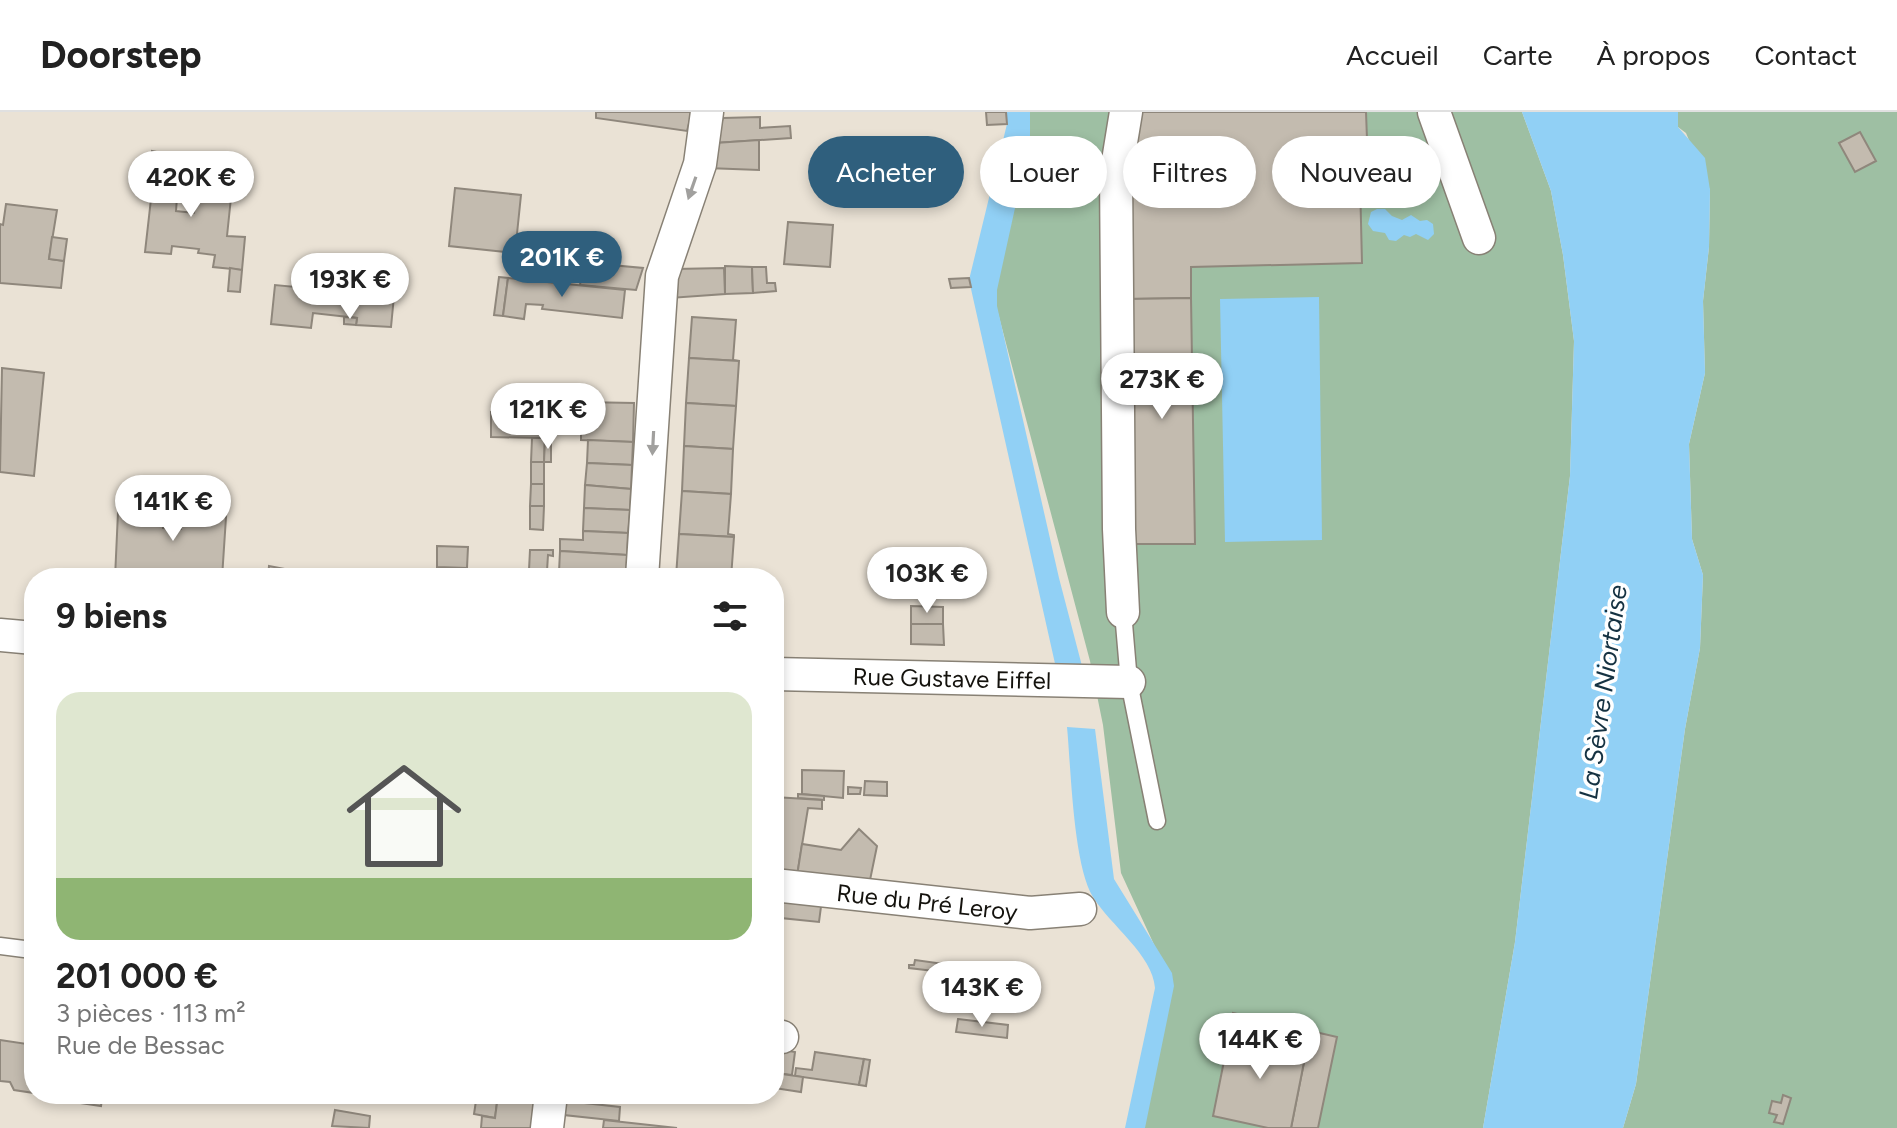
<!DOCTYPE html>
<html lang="fr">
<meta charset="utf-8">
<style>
:root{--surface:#fff;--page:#f6f6f6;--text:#222;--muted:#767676;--line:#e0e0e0;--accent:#2f5f7d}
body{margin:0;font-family:Figtree,sans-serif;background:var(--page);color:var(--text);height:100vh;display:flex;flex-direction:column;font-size:30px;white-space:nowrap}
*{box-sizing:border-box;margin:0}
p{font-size:26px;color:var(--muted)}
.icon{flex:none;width:44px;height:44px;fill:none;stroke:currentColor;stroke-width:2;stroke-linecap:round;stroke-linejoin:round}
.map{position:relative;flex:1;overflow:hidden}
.side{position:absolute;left:24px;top:456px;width:760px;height:536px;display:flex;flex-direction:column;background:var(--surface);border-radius:32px;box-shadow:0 4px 12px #0003}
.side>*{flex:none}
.hud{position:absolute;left:808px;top:24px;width:760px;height:72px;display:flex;gap:16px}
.price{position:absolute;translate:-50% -68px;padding:0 18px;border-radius:28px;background:#fff;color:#222;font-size:26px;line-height:52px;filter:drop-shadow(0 2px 4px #0008)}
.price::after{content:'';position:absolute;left:50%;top:48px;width:24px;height:18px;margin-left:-12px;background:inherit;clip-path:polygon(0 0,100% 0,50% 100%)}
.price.on{background:var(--accent);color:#fff}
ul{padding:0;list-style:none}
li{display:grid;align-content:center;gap:16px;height:424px;padding:0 32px}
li+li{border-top:2px solid var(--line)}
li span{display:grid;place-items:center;height:248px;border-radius:24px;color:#555}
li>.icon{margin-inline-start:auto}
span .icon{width:144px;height:144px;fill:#fffc;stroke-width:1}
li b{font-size:34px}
h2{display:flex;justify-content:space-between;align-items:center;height:96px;padding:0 32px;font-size:34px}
.pill{padding:0 28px;border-radius:36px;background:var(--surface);box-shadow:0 4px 12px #0003;font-size:28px;line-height:72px}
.pill.on{background:var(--accent);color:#fff}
header{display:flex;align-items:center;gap:48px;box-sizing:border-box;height:112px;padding:0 40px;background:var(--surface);border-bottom:2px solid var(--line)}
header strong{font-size:38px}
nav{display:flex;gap:44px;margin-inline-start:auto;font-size:28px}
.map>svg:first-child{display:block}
.green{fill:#9ebfa3}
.water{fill:#91d0f5}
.building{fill:#c3bbaf;stroke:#8f877c;stroke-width:2}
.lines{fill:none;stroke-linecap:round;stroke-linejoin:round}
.lane-casing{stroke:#888175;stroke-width:19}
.street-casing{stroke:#888175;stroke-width:35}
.lane{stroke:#fff;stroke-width:16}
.street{stroke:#fff;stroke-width:32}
.oneway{fill:#a1a09e}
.labels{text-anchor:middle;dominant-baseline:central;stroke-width:7;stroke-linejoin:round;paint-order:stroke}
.street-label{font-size:24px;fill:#14120d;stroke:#fff}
.water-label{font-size:26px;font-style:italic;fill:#153242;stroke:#fff}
</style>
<header>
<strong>Doorstep</strong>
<nav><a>Accueil</a><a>Carte</a><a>À propos</a><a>Contact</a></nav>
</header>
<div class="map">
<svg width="1897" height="1016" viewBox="0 0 1897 1016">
<rect width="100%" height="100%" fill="#eae2d5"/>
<g class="green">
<polygon points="1028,0 1522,0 1551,79 1563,143 1574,229 1570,364 1515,830 1483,1016 1133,1016 1169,865 1121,761 1103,613 1090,549 994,186"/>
<polygon points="1678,0 1897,0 1897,1016 1623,1016 1636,972 1685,617 1700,536 1703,463 1692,427 1689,332 1705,261 1703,189 1709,135 1710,78 1686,21 1678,15"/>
</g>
<g class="water">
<polygon points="1006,0 1030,0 1030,28 997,178 997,194 1059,466 1082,554 1056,556 969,168 1007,12"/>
<polygon points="1522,0 1678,0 1678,15 1705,46 1710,78 1709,135 1703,189 1705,261 1689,332 1692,427 1703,463 1700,536 1685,617 1636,972 1623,1016 1483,1016 1515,830 1570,364 1574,229 1563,143 1551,79"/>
<path d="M1386 35 1396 41 1409 45 1412 54 1407 63 1400 65C1383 62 1393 55 1373 64L1364 59 1362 52 1364 47 1375 43 1380 36Z"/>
<polygon points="1377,97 1385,97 1392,104 1402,108 1411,103 1420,109 1427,108 1433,112 1434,122 1428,128 1416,122 1410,125 1404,123 1396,129 1389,128 1385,121 1373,119 1368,112 1371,100"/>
<polygon points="1319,185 1322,428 1225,430 1220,187"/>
<path d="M1067 615 1095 617 1114 767 1172 861 1174 874 1145 1016H1125L1155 876C1153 843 1110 813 1093 785 1073 752 1071 656 1067 615Z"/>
</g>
<g class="building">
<polygon points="596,0 692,0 687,19 596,6"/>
<polygon points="986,0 1006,0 1007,12 987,13"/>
<polygon points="1123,0 1366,0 1367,27 1359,28 1362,151 1191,155 1191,186 1128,187"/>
<polygon points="760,5 760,16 790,14 791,26 715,31 723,6"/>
<polygon points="1860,20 1876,49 1855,60 1839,31"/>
<polygon points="759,28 759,58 707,56 715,31"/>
<polygon points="152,39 180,45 176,99 194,101 196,88 204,89 206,73 232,76 227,124 245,125 242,158 213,155 215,143 198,141 199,137 172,134 171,142 145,140 151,87 170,88 171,79 148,76"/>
<polygon points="455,76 521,83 515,141 449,134"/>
<polygon points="164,78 171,79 170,88 162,88"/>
<polygon points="6,92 57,98 49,147 64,149 61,176 0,171 0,112 3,113"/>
<polygon points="788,110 833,113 830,155 784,152"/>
<polygon points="52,125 67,127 64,149 49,147"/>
<polygon points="567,149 643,156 636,178 580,173 582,160 567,158"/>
<polygon points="725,154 752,155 753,181 725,182"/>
<polygon points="752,155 766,155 767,171 775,171 776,179 753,181"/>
<polygon points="230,156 242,158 240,180 228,179"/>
<polygon points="724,156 725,182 670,186 675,157"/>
<polygon points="499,165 508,166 503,204 494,203"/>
<polygon points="508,166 625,178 622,206 542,197 543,193 526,192 524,207 503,204"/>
<polygon points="969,166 971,175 951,176 949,167"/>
<polygon points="328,171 361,174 360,181 394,184 391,215 356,213 357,206 313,201 311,216 271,212 275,173 327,178"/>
<polygon points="361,174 375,175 375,182 360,181"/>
<polygon points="1191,186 1195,432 1132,432 1128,187"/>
<polygon points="344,205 357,206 356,213 344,212"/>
<polygon points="692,205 736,208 733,248 739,249 689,246"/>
<polygon points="689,246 739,249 736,294 686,291"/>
<polygon points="2,256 44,261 34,364 0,360"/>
<polygon points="581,290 634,291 633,330 581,328"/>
<polygon points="686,291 736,294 733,337 684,334"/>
<polygon points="505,297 541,297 541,326 491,325 491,300 505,300"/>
<polygon points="546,313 555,314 555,323 546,323"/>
<polygon points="532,326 545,326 544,350 531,350"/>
<polygon points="545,326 551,327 551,350 544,350"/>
<polygon points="588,328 633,330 632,353 587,351"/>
<polygon points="684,334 733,337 731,382 682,379"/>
<rect x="531" y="350" width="13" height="22"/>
<polygon points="587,351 632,353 631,377 585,373"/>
<polygon points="531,372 544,372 544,394 530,394"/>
<polygon points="585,373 631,377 630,398 584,396"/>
<polygon points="682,379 731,382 728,422 734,423 734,425 679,422"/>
<polygon points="183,386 227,390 222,466 115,466 118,400 164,404 163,416 181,417"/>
<polygon points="530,394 544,394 543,418 530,417"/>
<polygon points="584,396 630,398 628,421 583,419"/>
<polygon points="583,419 628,421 627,443 560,439 560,427 583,428"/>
<polygon points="679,422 734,425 731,466 676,465"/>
<polygon points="437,434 468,435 467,456 437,455"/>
<polygon points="530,438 553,438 553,444 548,443 547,459 529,458"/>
<polygon points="560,439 627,443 626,464 559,460"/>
<polygon points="269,454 285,457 284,462 313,466 268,466"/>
<polygon points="529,458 547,459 547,466 529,466"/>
<polygon points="581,461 626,464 626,466 580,466"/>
<polygon points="911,494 943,495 943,512 911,512"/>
<polygon points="911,512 943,512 944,533 911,532"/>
<polygon points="802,658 844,659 843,686 802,682"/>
<polygon points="865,669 887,670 887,684 864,683"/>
<polygon points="848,675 861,676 860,682 848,682"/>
<polygon points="798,682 824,684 824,688 798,686"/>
<polygon points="774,685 822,688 822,697 808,696 797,764 774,761"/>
<polygon points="859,717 877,734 869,773 797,764 802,732 841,738"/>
<polygon points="774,783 783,784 781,806 774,805"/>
<polygon points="783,784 822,787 819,810 781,806"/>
<polygon points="915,848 944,852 942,860 909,856 909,853 914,853"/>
<polygon points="774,880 781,881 778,896 774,895"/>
<polygon points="1233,901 1337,925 1318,1016 1291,1016 1307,935 1230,919"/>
<polygon points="958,907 1008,913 1007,926 956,920"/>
<polygon points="1230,919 1307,935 1291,1016 1268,1016 1213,1004"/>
<polygon points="0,928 34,933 34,981 14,978 10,970 0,969"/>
<polygon points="783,938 795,940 792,963 775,961 778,942"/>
<polygon points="815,940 864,947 859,973 795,964 796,956 812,958"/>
<polygon points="864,947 870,948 866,974 859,973"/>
<polygon points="775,961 803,965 801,980 774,976"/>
<polygon points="69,982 123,982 122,988 102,987 101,994 73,990 74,983"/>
<polygon points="477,982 498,983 495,1006 474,1002"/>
<polygon points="498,983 537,988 533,1016 481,1016 482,1004 495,1006"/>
<polygon points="1783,983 1791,986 1783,1012 1774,1010 1777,1003 1769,1001 1772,989 1781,991"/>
<polygon points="566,989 620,995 619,1009 564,1003"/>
<polygon points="335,998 370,1004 369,1016 332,1014"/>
<polygon points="604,1008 677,1016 603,1016"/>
</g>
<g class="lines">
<g class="lane-casing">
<g id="lane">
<polyline points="1123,500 1129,570 1157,709"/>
<polyline points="0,834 32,838"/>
</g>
</g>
<g class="street-casing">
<g id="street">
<polyline points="1434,0 1479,126"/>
<polyline points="642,466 662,164 700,52 707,0"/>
<polyline points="1123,500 1119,417 1116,61 1126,0"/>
<polyline points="0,523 34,526"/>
<path id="s1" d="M774 562 1129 570"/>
<path id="s2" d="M774 773 1030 801 1080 797"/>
<polyline points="774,923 782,925"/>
<polyline points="547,1016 551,982"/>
</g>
</g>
<use href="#lane" class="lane"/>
<use href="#street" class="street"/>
</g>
<defs><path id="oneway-solid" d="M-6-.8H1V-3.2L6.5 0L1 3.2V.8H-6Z" transform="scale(2)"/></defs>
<g class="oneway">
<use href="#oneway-solid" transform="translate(692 76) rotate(109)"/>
<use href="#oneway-solid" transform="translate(653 331) rotate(93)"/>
</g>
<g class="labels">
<g class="street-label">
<text stroke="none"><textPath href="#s1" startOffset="178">Rue Gustave Eiffel</textPath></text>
<text stroke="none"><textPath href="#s2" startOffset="154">Rue du Pré Leroy</textPath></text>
</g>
<g class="water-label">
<text transform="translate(1603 580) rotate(-82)">La Sèvre Niortaise</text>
</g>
</g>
</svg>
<b class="price" style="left:191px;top:107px">420K €</b>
<b class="price on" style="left:562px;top:187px">201K €</b>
<b class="price" style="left:350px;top:209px">193K €</b>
<b class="price" style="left:1162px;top:309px">273K €</b>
<b class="price" style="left:548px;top:339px">121K €</b>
<b class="price" style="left:173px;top:431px">141K €</b>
<b class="price" style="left:927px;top:503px">103K €</b>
<b class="price" style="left:982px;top:917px">143K €</b>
<b class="price" style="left:1260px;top:969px">144K €</b>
<div class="hud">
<a class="pill on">Acheter</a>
<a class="pill">Louer</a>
<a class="pill">Filtres</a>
<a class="pill">Nouveau</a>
</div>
<section class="side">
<h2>9 biens<svg class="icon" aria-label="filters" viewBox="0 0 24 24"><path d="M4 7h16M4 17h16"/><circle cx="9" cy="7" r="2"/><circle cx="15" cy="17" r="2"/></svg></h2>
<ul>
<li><span style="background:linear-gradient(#dfe7d0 75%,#8fb573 0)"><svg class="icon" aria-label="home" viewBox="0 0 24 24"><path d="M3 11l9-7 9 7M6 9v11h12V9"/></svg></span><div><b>201 000 €</b><p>3 pièces · 113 m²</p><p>Rue de Bessac</p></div></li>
</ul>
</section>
</div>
